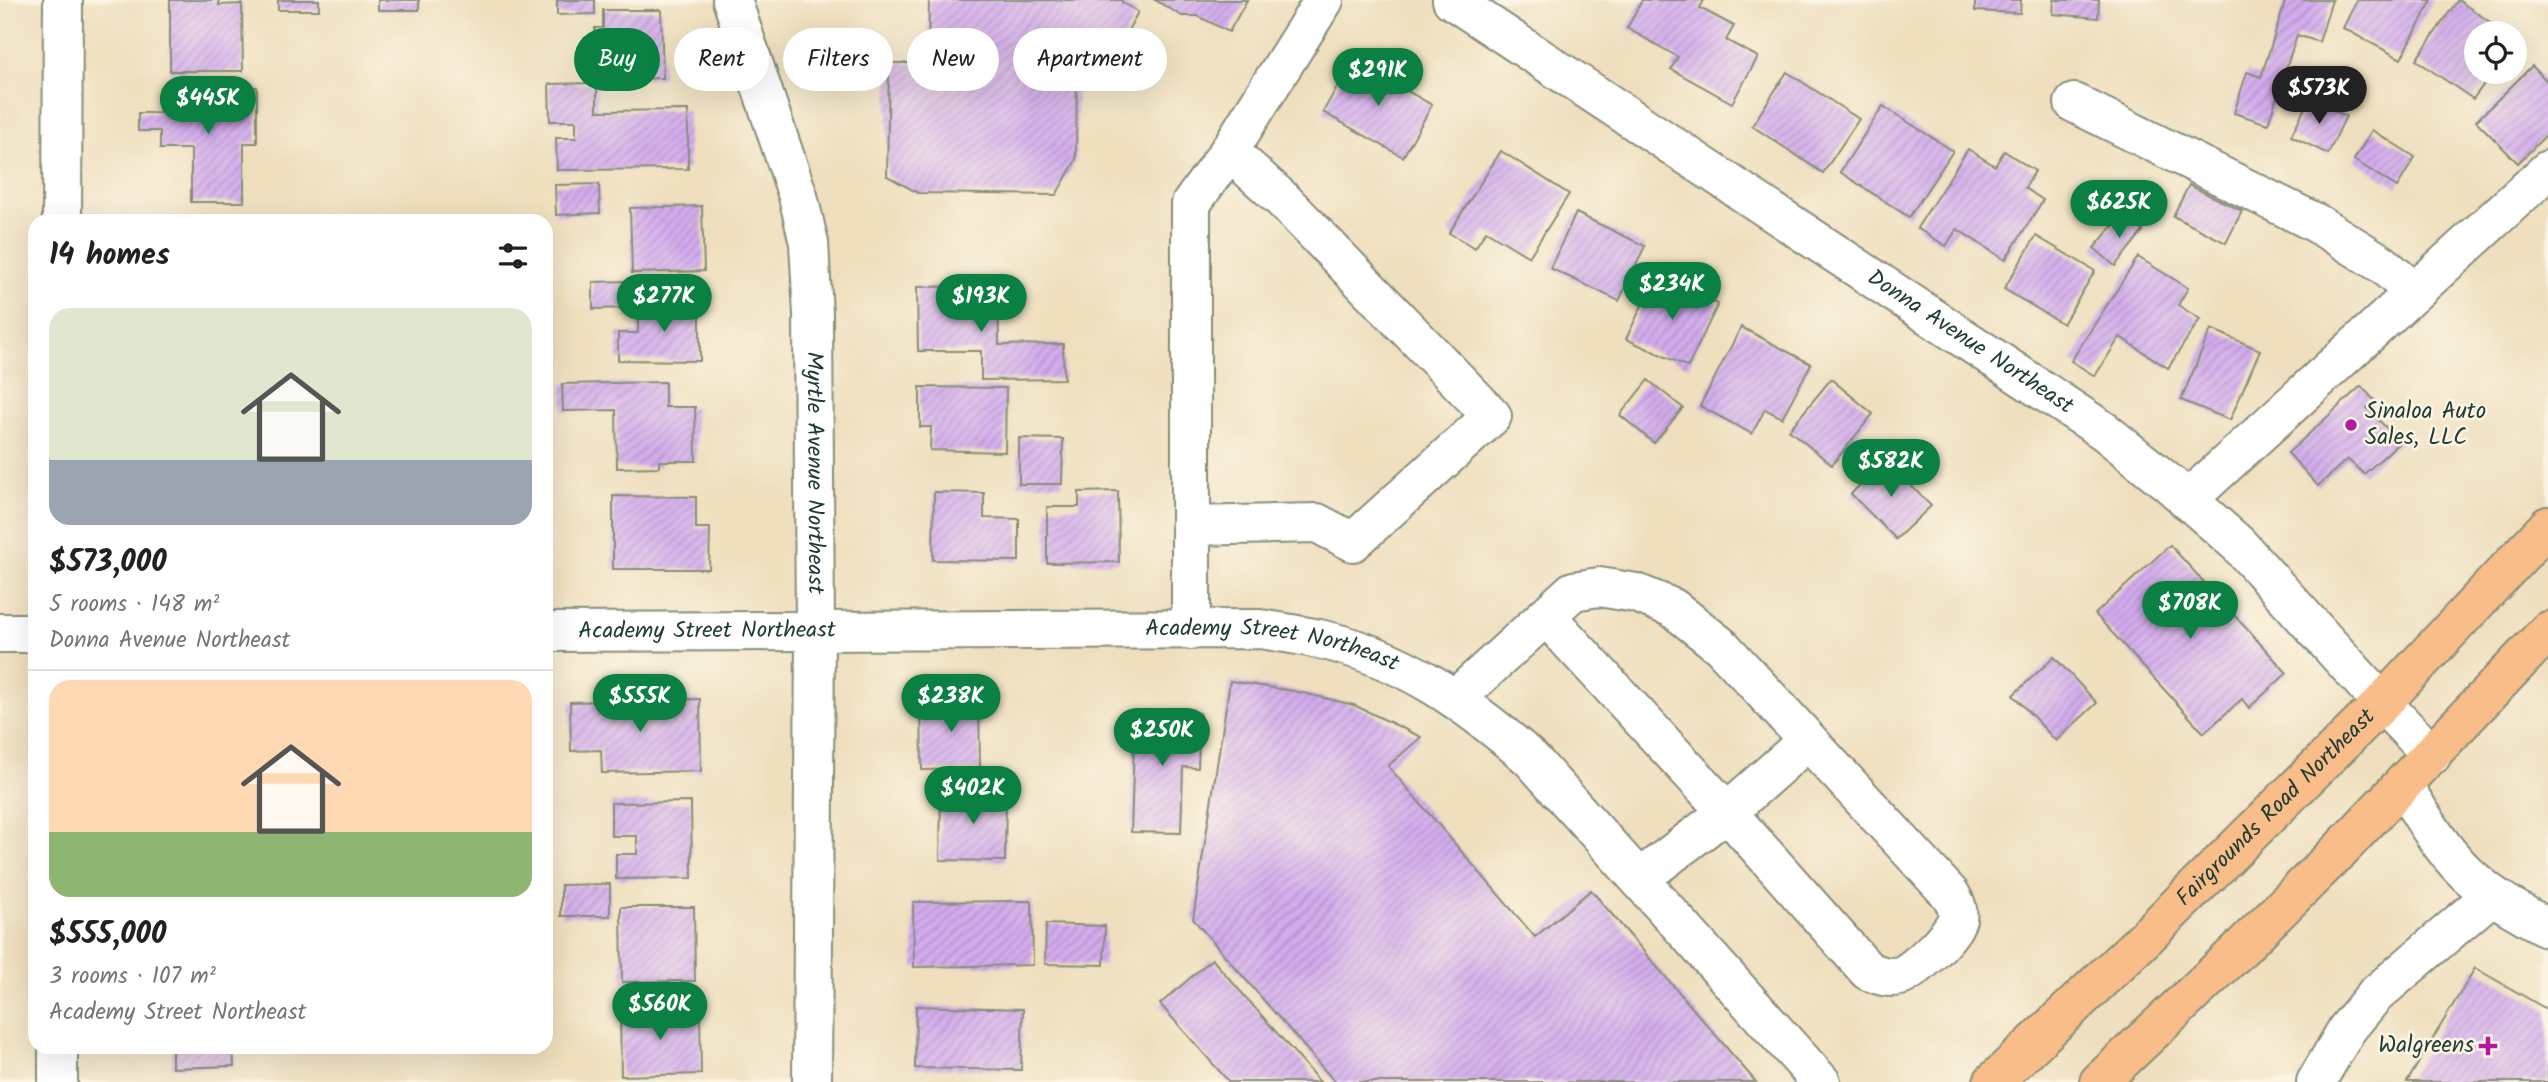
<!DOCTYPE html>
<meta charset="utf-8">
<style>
:root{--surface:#fff;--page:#f6f6f6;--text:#202124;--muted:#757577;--line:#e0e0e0;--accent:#0b8043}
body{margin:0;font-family:Kalam,sans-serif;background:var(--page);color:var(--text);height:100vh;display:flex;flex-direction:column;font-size:26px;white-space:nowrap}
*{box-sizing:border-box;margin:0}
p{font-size:23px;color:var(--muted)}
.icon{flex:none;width:38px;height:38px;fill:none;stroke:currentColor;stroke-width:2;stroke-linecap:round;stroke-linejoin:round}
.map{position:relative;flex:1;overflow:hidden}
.details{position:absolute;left:28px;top:214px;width:525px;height:840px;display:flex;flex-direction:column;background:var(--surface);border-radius:21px;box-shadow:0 7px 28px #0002}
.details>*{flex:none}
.guide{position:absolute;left:574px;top:28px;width:665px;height:63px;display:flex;gap:14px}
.buttons{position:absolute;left:2464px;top:21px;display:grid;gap:14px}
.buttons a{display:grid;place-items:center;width:63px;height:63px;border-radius:50%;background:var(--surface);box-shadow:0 7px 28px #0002;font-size:35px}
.price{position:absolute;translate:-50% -60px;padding:0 16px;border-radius:24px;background:var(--accent);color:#fff;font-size:23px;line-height:46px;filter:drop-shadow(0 2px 4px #0008)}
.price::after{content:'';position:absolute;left:50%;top:42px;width:21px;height:16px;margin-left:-10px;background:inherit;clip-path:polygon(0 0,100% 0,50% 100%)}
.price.selected{background:#222;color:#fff}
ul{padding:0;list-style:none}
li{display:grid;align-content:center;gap:14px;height:371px;padding:0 21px}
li+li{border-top:2px solid var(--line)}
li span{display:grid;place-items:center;height:217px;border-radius:21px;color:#555}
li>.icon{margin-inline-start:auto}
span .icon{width:126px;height:126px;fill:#fffc;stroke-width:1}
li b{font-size:30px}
h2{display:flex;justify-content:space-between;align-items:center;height:84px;padding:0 21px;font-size:30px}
.pill{padding:0 24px;border-radius:32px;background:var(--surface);box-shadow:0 7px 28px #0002;font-size:24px;line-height:63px}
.pill.selected{background:var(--accent);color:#fff}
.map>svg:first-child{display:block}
.building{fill:url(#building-hatch)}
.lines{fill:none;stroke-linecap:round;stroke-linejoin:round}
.minor-casing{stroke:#878e79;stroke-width:42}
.major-casing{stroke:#878e79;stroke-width:42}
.minor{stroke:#fff;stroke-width:38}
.major{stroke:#f8bd89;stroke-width:38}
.poi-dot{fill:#b5179e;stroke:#fcf5e5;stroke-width:2.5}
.labels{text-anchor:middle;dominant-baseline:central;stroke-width:5;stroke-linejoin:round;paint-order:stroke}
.street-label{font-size:23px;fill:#1f3d34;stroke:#fcf5e5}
.poi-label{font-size:23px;fill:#1f3d34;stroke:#fcf5e5;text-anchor:start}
</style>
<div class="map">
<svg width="2548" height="1082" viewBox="0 0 2548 1082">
<defs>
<pattern id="building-hatch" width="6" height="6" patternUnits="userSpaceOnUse" patternTransform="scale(1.75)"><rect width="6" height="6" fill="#d4acee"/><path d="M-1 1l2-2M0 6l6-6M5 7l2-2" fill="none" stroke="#ab8dc2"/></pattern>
</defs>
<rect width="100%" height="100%" fill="#fcf5e5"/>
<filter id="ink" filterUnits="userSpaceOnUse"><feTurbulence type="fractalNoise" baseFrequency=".0143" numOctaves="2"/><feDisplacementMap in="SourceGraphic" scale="14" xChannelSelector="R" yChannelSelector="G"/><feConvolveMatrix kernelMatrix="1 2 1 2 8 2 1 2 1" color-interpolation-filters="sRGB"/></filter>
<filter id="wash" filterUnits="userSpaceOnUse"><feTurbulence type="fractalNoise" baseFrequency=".00686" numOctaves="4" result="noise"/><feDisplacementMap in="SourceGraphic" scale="28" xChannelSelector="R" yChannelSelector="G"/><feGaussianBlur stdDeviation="1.57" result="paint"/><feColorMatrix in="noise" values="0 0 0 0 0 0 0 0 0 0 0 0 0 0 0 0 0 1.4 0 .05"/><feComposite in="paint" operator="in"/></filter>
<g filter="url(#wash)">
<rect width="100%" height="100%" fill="#efdfbe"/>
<g id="blocks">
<g class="building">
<polygon points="170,0 219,0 219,5 242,4 243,71 170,71"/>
<rect x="278" y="0" width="41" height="10"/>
<rect x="378" y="0" width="41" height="10"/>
<polygon points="557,0 595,0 595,14 557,15"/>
<polygon points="929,0 1122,0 1122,2 1138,12 1112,59 1075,39 1053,38 1049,46 1036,39 1036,62 1077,63 1076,160 1056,195 918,193 887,176 889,63 928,63"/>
<polygon points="1155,0 1247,0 1229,32 1198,16 1182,16"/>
<polygon points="1642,0 1704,0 1700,8 1734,26 1726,40 1758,57 1732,103 1671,69 1678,57 1627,28"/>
<polygon points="1975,0 2021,0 2020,13 1975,11"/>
<polygon points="2054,0 2099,0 2098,18 2053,14"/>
<polygon points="2280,0 2332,0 2319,42 2297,35 2268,124 2234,113 2247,72 2261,77 2285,2"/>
<polygon points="2357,0 2432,0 2401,59 2343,28"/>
<polygon points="2458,0 2506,33 2476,33 2476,72 2493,72 2473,99 2416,60"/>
<polygon points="603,10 661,10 663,78 591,80 591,43 595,43 595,28 603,28"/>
<polygon points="1352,60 1432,105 1403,157 1323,112"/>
<polygon points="2532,66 2548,82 2548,133 2518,163 2476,121"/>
<polygon points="1787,72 1859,119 1823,173 1752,126"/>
<polygon points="597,83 597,111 688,110 688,169 557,170 556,138 576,138 576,121 550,121 549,84"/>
<polygon points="160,87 257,87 257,143 244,143 244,202 191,202 191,149 160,149 160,131 138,131 138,113 160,113"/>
<polygon points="2309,99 2346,116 2328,154 2291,136"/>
<polygon points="1883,106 1953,151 1909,217 1840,172"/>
<polygon points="2372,130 2415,157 2397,187 2354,160"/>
<polygon points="1968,149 1995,166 2004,151 2035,171 2025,188 2043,200 2005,260 1957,229 1946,246 1917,228"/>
<polygon points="1501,151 1569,194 1529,257 1486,231 1475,248 1449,233"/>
<polygon points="599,184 600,213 556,215 555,185"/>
<polygon points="2189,185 2242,211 2226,243 2173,216"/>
<polygon points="702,206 704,271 632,273 630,208"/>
<polygon points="1576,213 1645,246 1619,301 1550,268"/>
<polygon points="2123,214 2143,231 2115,266 2094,248"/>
<polygon points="2036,236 2095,271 2063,324 2004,289"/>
<polygon points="2138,257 2188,288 2178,305 2200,319 2168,368 2120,337 2095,376 2071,361"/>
<polygon points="1656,276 1718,304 1688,367 1626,339"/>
<polygon points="628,281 629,308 593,309 593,282"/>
<polygon points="998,286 999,345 1063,344 1064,379 981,380 981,351 918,351 917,287"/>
<polygon points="638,303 700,303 700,361 618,360 618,333 638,333"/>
<polygon points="1741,327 1811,364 1782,418 1765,409 1752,434 1700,406"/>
<polygon points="2211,329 2260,350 2230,420 2181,400"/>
<polygon points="1831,379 1873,414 1832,465 1789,430"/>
<polygon points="1648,380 1683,408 1654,443 1620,415"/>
<polygon points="665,382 665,407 695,407 696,461 659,461 659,467 617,468 616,410 563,411 562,384"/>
<polygon points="2361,386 2375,401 2367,408 2400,442 2364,474 2347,459 2318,486 2288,453"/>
<polygon points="920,387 1006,388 1005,452 930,450 931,427 920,427"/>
<polygon points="1019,438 1063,439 1062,484 1019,484"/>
<polygon points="1885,459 1931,506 1896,539 1851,494"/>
<polygon points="1118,491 1119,562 1047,563 1047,507 1079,507 1079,492"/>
<polygon points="934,492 984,493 984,518 1019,519 1019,561 933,560"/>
<polygon points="613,496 696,497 696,528 710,528 709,569 613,569"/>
<polygon points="2170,545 2287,673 2249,708 2242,699 2204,733 2095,614"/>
<polygon points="2054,657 2097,703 2056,741 2013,695"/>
<polygon points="1230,681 1299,692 1354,705 1421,737 1388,766 1535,937 1591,890 1756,1082 1335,1082 1193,919"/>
<polygon points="979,697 980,769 922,770 921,698"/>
<polygon points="700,699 701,771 602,773 601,750 571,751 570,702"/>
<polygon points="1135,711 1200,713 1198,768 1183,767 1181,833 1131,832"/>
<polygon points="941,791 1006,791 1005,861 940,860"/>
<polygon points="691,802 692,878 616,879 616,854 637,854 637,836 611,836 611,803"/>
<polygon points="610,884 610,916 561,916 561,885"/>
<polygon points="1032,901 1033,965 914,967 913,902"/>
<polygon points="621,907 694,907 695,981 622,982"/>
<polygon points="1046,924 1105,926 1104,965 1045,964"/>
<polygon points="1212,959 1320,1082 1229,1082 1160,1004"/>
<polygon points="2475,968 2548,1010 2548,1082 2407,1082"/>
<polygon points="916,1006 1023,1009 1021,1070 915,1068"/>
<polygon points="700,1009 701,1074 621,1076 620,1010"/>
<polygon points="172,1046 233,1046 234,1066 172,1068"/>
</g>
</g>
</g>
<g filter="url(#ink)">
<use href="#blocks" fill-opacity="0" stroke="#878e79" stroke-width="2"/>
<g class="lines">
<g class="minor-casing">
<g id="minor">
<path id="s1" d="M732 0 798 196 809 243 813 315 815 632 812 1082"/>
<path id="s2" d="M1452 0 2104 431 2171 485 2238 544 2382 703 2432 755"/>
<polyline points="2074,103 2316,223 2382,264 2414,292"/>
<polyline points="1229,151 1324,0"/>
<polyline points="62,220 63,0"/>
<polyline points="2187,500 2548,170"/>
<polyline points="1191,526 1317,523 1353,542 1492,416 1283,200 1229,151 1191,204 1191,630"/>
<path id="s3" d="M546 632 1260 629C1280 632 1299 635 1319 639 1403 657 1467 703 1531 759L1821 1082"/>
<polyline points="0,633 35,633"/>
<path d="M1456 698 1573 591 1599 587 1636 593 1673 608 1722 647 1950 894C1955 902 1959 909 1957 919 1953 934 1914 972 1900 976 1888 979 1879 975 1868 971L1727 812 1546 616"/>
<path d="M2403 785C2424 819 2444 855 2475 881 2496 900 2523 914 2548 928"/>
<polyline points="1639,879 1727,812 1807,741"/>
<polyline points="58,1082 58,1046"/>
<polyline points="2316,1082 2347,1029 2375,995 2492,895"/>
</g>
</g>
<g class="major-casing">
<g id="major">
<path id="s4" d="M1993 1082 2146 937 2382 703 2548 526"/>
<polyline points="2099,1082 2235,954 2338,852 2548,631"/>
</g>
</g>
<use href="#minor" class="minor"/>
<use href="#major" class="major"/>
</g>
</g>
<g class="poi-dot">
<circle cx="2351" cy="425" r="7"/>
<path d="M2484.5 1035.5h7v7h7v7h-7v7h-7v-7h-7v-7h7z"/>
</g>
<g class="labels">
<g class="street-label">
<text stroke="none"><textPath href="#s2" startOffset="621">Donna Avenue Northeast</textPath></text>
<text stroke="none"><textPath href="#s1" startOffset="485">Myrtle Avenue Northeast</textPath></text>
<text stroke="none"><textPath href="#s3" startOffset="161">Academy Street Northeast</textPath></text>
<text stroke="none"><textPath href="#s3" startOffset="728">Academy Street Northeast</textPath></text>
<text stroke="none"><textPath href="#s4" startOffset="394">Fairgrounds Road Northeast</textPath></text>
</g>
<g class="poi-label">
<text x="2365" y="412">Sinaloa Auto<tspan x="2365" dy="26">Sales, LLC</tspan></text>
<text x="2474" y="1046" text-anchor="end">Walgreens</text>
</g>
</g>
</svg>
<div class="buttons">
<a><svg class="icon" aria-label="locate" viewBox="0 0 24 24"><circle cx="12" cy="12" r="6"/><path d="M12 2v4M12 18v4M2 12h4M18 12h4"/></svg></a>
</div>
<b class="price" style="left:1378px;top:108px">$291K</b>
<b class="price selected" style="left:2319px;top:126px">$573K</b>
<b class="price" style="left:208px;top:136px">$445K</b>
<b class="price" style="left:2119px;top:240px">$625K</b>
<b class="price" style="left:1672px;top:322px">$234K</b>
<b class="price" style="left:664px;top:334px">$277K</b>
<b class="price" style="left:981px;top:334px">$193K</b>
<b class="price" style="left:1891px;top:499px">$582K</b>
<b class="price" style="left:2190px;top:641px">$708K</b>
<b class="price" style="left:640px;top:734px">$555K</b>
<b class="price" style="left:951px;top:734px">$238K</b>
<b class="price" style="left:1162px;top:768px">$250K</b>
<b class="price" style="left:973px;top:826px">$402K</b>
<b class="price" style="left:660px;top:1042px">$560K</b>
<div class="guide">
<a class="pill selected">Buy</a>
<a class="pill">Rent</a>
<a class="pill">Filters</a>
<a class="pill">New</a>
<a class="pill">Apartment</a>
</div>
<section class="details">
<h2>14 homes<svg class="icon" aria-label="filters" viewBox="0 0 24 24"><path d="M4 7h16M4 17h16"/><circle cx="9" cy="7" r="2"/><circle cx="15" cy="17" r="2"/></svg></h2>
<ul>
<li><span style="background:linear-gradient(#dfe7d0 70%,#9aa5b1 0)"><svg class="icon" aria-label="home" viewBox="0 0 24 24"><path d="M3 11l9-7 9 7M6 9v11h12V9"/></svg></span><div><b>$573,000</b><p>5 rooms · 148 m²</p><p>Donna Avenue Northeast</p></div></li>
<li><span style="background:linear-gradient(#ffd9b3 70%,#8fb573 0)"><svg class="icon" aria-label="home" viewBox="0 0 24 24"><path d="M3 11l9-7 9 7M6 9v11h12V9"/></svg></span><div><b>$555,000</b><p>3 rooms · 107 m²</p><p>Academy Street Northeast</p></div></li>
</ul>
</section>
</div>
